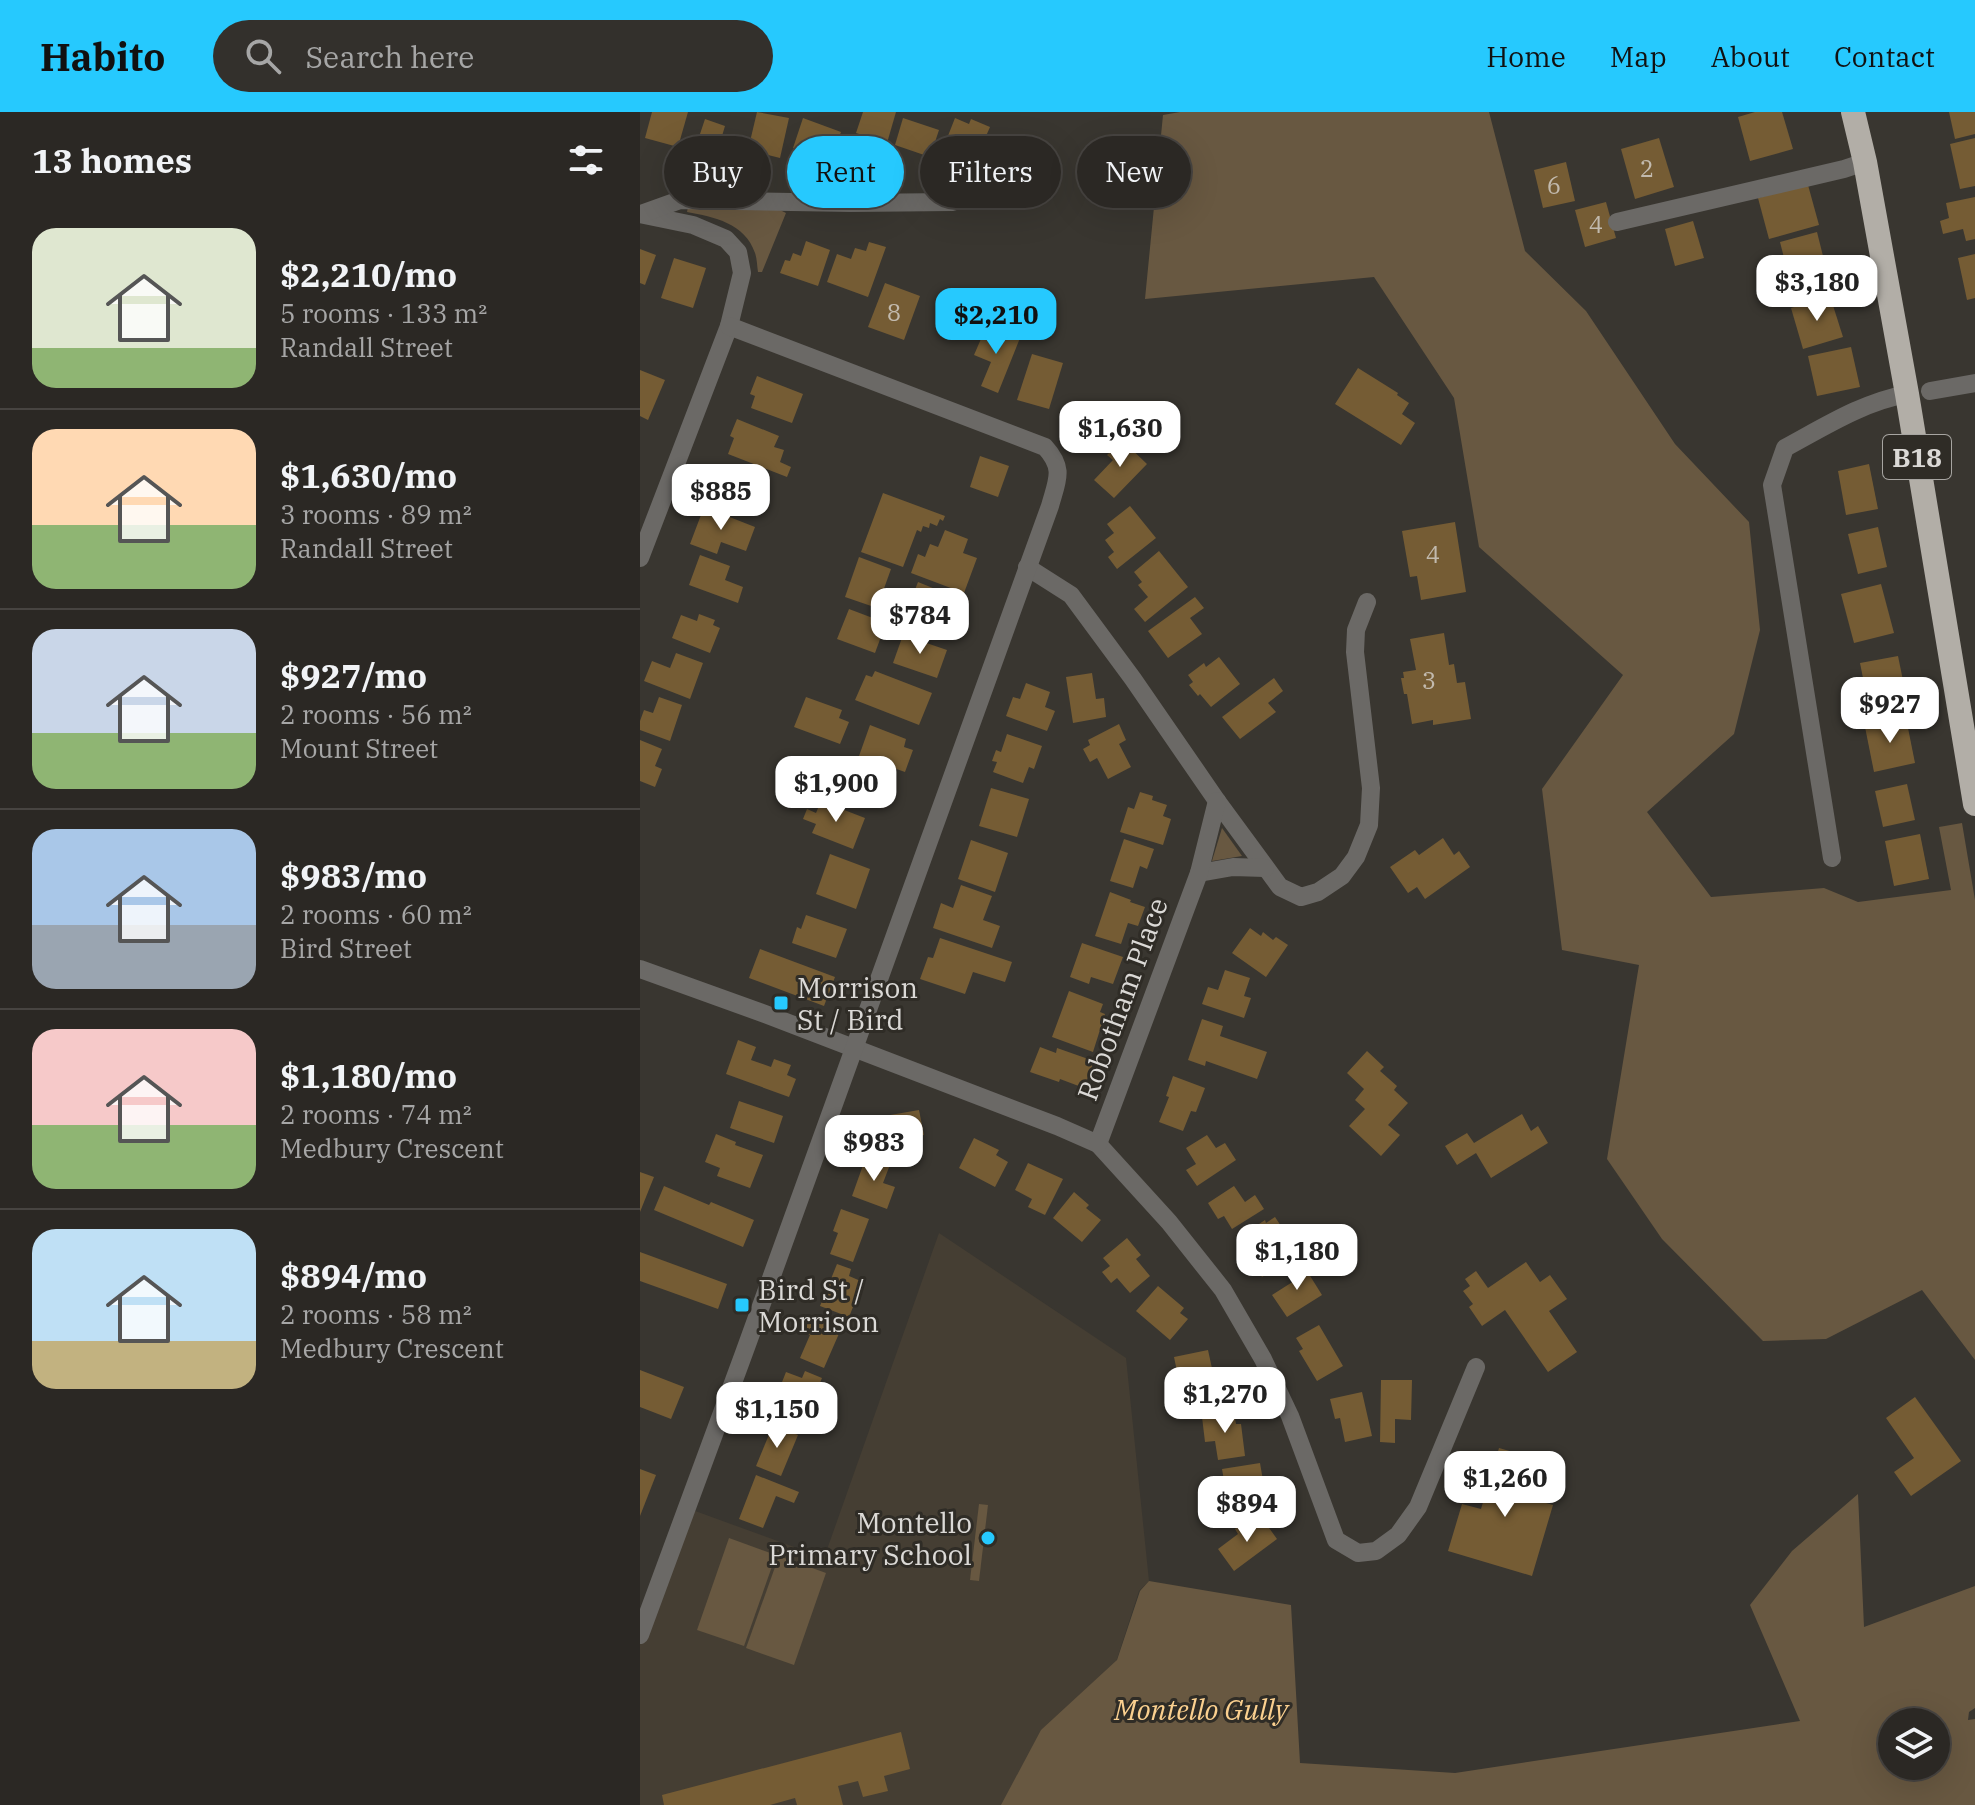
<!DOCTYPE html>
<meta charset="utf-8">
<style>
:root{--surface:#2b2824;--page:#33302c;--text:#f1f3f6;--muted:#a6a6a6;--line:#474441;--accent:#26c9fe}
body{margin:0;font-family:"IBM Plex Serif",serif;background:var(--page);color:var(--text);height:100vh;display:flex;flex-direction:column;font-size:30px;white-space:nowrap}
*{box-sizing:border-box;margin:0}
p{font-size:26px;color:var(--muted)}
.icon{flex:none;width:44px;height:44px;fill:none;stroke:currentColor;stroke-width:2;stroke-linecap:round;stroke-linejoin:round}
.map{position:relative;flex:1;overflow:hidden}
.drawer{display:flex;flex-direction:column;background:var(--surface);width:640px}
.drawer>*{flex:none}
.banner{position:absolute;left:24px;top:24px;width:760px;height:72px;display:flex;gap:16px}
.controls{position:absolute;left:1238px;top:1596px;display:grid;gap:16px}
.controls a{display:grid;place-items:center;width:72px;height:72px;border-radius:50%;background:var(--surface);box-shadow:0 8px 32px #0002,0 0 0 2px var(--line);font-size:40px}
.price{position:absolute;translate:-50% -68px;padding:0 18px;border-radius:16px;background:#fff;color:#222;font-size:26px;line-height:52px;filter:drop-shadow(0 2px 4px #0008)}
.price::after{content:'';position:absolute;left:50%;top:48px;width:24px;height:18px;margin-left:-12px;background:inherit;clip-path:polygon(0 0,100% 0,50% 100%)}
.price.current{background:var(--accent);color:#111}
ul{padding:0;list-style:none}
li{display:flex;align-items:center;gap:24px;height:200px;padding:0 32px}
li+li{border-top:2px solid var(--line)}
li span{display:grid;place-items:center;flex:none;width:224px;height:160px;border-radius:24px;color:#555}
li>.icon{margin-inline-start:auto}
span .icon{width:96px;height:96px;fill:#fffc;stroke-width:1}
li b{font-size:34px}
h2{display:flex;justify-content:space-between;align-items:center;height:96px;padding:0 32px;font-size:34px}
.pill{padding:0 28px;border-radius:36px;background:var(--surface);box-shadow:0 8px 32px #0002,0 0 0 2px var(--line);font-size:28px;line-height:72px}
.pill.current{background:var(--accent);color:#111}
header{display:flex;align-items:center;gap:48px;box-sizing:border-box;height:112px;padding:0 40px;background:var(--accent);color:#111}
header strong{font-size:38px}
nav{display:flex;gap:44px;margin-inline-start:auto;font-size:28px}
.search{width:560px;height:72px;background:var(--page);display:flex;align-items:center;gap:20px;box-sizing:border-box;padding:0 28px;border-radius:44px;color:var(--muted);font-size:30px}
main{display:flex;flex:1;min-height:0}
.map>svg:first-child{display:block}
.built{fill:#453e33}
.green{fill:#685841;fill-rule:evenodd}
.building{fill:#755c34}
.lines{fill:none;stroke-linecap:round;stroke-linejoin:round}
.street{stroke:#6b6966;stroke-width:18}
.highway{stroke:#b2aea7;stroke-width:24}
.poi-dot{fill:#26c9fe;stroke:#2f2c26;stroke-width:3}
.labels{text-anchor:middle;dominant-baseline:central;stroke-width:6;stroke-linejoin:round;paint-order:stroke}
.number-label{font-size:24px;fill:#c2baae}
.shield{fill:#2f2c26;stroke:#a7a5a1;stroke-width:2}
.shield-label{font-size:26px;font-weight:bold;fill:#dbd9d6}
.poi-label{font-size:28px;fill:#dbd9d6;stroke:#2f2c26;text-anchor:start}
.street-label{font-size:28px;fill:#dbd9d6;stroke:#2f2c26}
.park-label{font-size:28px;font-style:italic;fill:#fbd08f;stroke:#2f2c26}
</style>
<header>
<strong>Habito</strong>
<div class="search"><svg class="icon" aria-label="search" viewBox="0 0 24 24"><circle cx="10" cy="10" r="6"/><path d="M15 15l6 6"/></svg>Search here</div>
<nav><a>Home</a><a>Map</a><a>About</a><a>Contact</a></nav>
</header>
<main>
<section class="drawer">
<h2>13 homes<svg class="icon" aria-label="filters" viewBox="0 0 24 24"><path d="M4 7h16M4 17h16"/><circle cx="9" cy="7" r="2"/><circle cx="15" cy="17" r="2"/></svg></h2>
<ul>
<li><span style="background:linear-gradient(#dfe7d0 75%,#8fb573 0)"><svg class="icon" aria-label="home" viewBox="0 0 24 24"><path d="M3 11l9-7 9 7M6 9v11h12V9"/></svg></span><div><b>$2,210/mo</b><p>5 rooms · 133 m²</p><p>Randall Street</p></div></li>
<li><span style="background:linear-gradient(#ffd9b3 60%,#8fb573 0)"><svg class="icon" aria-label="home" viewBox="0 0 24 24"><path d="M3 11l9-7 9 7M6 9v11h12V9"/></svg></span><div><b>$1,630/mo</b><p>3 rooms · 89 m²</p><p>Randall Street</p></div></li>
<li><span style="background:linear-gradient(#c9d6e8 65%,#8fb573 0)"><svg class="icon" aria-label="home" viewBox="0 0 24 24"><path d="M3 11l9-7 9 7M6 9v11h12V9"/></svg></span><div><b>$927/mo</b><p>2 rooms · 56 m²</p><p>Mount Street</p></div></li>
<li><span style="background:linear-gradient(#a9c7e8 60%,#9aa5b1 0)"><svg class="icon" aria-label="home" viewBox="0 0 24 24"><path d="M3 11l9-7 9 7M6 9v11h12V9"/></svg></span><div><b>$983/mo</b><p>2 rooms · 60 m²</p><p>Bird Street</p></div></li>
<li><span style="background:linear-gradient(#f6c9c9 60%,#8fb573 0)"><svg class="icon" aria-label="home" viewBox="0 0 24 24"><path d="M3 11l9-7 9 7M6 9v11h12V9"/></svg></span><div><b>$1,180/mo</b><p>2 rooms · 74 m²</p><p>Medbury Crescent</p></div></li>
<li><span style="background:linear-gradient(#bfe0f5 70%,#c2b280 0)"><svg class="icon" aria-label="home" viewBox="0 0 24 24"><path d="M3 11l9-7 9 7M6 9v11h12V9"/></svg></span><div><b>$894/mo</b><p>2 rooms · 58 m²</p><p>Medbury Crescent</p></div></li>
</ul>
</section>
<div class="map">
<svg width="1335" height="1693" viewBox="0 0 1335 1693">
<rect width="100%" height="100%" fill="#393630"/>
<polygon class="built" points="299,1121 486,1246 509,1469 499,1479 430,1693 0,1693 0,1523 47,1396 184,1446"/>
<g class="green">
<polygon points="540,0 849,0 885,139 946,199 1035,332 1109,410 1120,518 1094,622 1007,700 1071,785 1184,776 1218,790 1311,778 1299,715 1322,711 1335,788 1335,1248 1282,1178 1186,1227 1123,1229 1022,1127 967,1047 999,853 922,838 902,677 983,563 839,435 814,286 734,165 505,187 523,3"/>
<path d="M48 95 136 96 146 101 122 160H118C117 154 117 146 115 141 105 111 74 105 47 100Z"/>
<polygon points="582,716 602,744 572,749"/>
<path d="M1218 1382 1224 1515 1335 1474V1596L1329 1600 1328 1608 1335 1607V1693H361L401 1618 477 1548 500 1479 509 1469 651 1493 660 1651 815 1661 1160 1609 1110 1493 1152 1439ZM1252 1610H1296V1654H1252Z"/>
<polygon points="339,1392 348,1393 339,1469 330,1468"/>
<polygon points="89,1426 136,1443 104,1534 57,1518"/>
<polygon points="139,1444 186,1461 154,1553 106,1536"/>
</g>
<g class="building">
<polygon points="12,0 48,0 38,35 5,26"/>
<polygon points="117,0 149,6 140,46 108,38"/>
<polygon points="223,0 256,0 247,31 216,21"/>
<polygon points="1115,0 1142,0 1153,37 1110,49 1098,5"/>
<polygon points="1309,0 1335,0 1335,22 1315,27"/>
<polygon points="163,6 201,20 188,55 165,47 167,41 153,36"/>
<polygon points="263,6 299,18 290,45 255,33"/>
<polygon points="315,6 329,12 331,7 350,15 336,47 304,34"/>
<polygon points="65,7 85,14 82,24 101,30 91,61 75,56 74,60 50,52"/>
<polygon points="1019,26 1034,75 995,87 981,37"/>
<polygon points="1335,26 1335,74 1320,77 1310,32"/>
<polygon points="926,50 935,89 903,96 894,58"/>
<polygon points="1168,73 1179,113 1129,127 1118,86"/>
<polygon points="1335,85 1335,127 1326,129 1323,117 1303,122 1300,109 1309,106 1306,91"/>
<polygon points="966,90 976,126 945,135 935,98"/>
<polygon points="1053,109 1064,146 1035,154 1025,117"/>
<polygon points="1177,120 1190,172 1153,181 1140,130"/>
<polygon points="166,129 190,138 178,174 140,161 145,148 150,149 153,141 161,144"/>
<polygon points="229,130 246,135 228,185 187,170 197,142 211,147 215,136 226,139"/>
<polygon points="0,137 16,143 5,173 0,171"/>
<polygon points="1335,142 1335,186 1327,188 1318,146"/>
<polygon points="34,146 66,156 53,196 21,186"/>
<polygon points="245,171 280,184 264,228 228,215"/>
<polygon points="1190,184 1203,225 1163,237 1151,196"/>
<polygon points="347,213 380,226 358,281 341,274 351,250 334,243"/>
<polygon points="1211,235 1220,275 1177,284 1168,244"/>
<polygon points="392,242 423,251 409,297 377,288"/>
<polygon points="718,256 758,281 757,283 769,291 762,302 775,311 761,333 695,292"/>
<polygon points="0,258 25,268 8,308 0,304"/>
<polygon points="117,264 163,282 152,311 111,296 115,284 110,282"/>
<polygon points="97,307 139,324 134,335 144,338 140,350 151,355 147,365 88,342 94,326 90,324"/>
<polygon points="482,328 507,352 474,386 454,368 473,348 467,343"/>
<polygon points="340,344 369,354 358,385 330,375"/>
<polygon points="83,352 125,368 120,383 110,380 103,399 64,384 73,363 78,365"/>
<polygon points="1229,352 1238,397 1206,403 1198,359"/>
<polygon points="243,381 305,404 303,409 300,407 297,414 290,411 289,416 283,414 281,420 277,418 263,455 221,440"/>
<polygon points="490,394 516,426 477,457 468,445 474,440 465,428 474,421 467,412"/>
<polygon points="64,395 115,415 106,439 81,430 77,442 50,432"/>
<polygon points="815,410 826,480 781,488 777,464 770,465 762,419"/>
<polygon points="1238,415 1247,455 1218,462 1208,422"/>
<polygon points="305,418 328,427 323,441 337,446 324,481 271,461 278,442 285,445 290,432 298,435"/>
<polygon points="519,439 548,475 505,510 494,497 508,485 498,473 502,470 494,460"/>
<polygon points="60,443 90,454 85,468 103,475 98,491 49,473"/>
<polygon points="219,445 251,457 237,496 205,485"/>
<polygon points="278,470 315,485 303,515 266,501"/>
<polygon points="1241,472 1254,521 1214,531 1201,482"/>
<polygon points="555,485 564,496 550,506 562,522 528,546 508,519"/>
<polygon points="209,497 246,511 235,541 197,527"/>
<polygon points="59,502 75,508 73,513 80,516 70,541 32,526 41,503 57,509"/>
<polygon points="804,521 809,553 814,552 817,571 825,570 831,607 793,613 793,608 772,612 767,582 764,582 761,566 764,566 763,560 776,558 770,527"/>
<polygon points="263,523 307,538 297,566 253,551"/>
<polygon points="36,541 63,551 50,587 4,569 12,549 30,556"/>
<polygon points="1258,544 1267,588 1229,596 1220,551"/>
<polygon points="579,545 600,572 571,595 560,582 558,584 549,573 553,570 548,563 564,551 566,555"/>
<polygon points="235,559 292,581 279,613 215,588 226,563 232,565"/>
<polygon points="452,561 456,587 464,586 466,605 433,611 426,565"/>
<polygon points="634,566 643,579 628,591 636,600 600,627 582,605"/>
<polygon points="386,571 410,580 405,595 415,599 407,619 366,604 373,585 380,587"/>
<polygon points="19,585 42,593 30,629 0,618 0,609 4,598 13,601"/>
<polygon points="166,585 202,598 199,606 209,610 200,632 154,615"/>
<polygon points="1266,606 1275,651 1234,660 1225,615"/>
<polygon points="479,612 486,628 479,632 491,655 468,667 457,646 450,650 443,637 450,633 448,628"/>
<polygon points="230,613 266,627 264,635 273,638 265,660 219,644"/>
<polygon points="367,622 402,634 394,657 389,655 383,671 353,660 357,650 352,649 356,638 361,640"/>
<polygon points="0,628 22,637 15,654 22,657 15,675 0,669"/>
<polygon points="215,650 241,660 236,673 250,677 243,696 203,682"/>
<polygon points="1267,672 1275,708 1243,715 1235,679"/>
<polygon points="351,676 389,687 377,725 339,714"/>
<polygon points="500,680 513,684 512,688 527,693 523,704 531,707 523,733 480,720 488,695 494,697"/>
<polygon points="181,689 225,706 213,737 172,721 176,712 163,707 167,697 176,701"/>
<polygon points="1280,722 1289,767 1254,774 1245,729"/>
<polygon points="803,726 814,743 819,739 830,755 785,787 777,775 768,781 750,755 775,738 779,743"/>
<polygon points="484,727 514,737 507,757 500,754 493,776 470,769"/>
<polygon points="331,728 368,741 355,780 318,767"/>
<polygon points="190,742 230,757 216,797 176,782"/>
<polygon points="321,773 352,784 343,808 360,814 352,836 293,816 301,791 313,796"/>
<polygon points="470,780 491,788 490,790 505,795 498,814 488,811 481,832 455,824"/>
<polygon points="166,803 207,817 196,846 152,831 157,815 161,817"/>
<polygon points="610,816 621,824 623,820 633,828 636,825 648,833 626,865 592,841"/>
<polygon points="300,826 372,850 365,870 333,860 325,882 280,867 288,845 293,846"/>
<polygon points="442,831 483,845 473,872 451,865 449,872 430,865"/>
<polygon points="120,837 195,865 184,894 109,866"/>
<polygon points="585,858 610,866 604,884 611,886 604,906 562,892 568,875 578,878"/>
<polygon points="429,879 463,892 460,900 465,902 453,940 412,925"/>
<polygon points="562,907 583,914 580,924 627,940 617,967 566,949 565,954 548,948"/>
<polygon points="98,928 116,935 111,948 131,955 134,947 151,953 147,963 156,967 149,985 86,962"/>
<polygon points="400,935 416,941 417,936 454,949 444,976 420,967 419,970 390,960"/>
<polygon points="727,939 744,955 740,959 757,974 754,978 768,991 748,1013 760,1023 741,1044 709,1014 725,997 715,988 724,977 707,961"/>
<polygon points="533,964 565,976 556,1000 551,999 543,1019 519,1010 529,985 526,984"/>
<polygon points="99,989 143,1004 134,1031 90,1016"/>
<polygon points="279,998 284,1023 237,1031 233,1006"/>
<polygon points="882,1002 891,1019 898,1014 908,1031 851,1066 836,1041 817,1053 805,1034 827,1021 834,1031"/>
<polygon points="76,1022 96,1030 95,1033 123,1043 110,1076 77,1064 80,1056 65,1050"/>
<polygon points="567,1023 576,1036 585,1031 596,1048 557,1074 546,1058 556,1052 546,1036"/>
<polygon points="334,1026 359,1038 356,1043 368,1050 355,1075 319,1056"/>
<polygon points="227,1042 251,1050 243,1071 255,1075 247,1097 212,1084"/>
<polygon points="388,1051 423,1067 405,1103 388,1095 392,1087 375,1078"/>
<polygon points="0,1060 14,1065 0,1100"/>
<polygon points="24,1074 69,1093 71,1090 114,1108 103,1135 14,1098"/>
<polygon points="594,1074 605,1090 615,1083 624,1097 592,1117 584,1104 578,1107 568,1091"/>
<polygon points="434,1080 449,1093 446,1096 461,1108 442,1130 413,1106"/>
<polygon points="201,1097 229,1107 213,1150 190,1142 198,1121 193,1119"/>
<polygon points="635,1105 661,1144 644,1155 642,1152 622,1165 611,1148 615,1146 604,1128 613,1122 610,1118 625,1108 626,1111"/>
<polygon points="487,1126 501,1143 496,1147 510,1164 490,1181 477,1166 471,1171 462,1160 470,1154 463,1146"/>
<polygon points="0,1140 87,1172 78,1197 0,1169"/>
<polygon points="886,1150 900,1170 910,1163 927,1187 909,1199 937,1240 908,1260 865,1198 842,1214 829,1195 833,1192 823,1179 830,1174 825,1167 836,1159 848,1176"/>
<polygon points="662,1151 682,1183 647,1205 632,1183 654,1169 649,1160"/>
<polygon points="197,1152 211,1157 209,1164 223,1170 209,1205 180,1194"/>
<polygon points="518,1174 544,1196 540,1201 548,1207 530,1228 496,1199"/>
<polygon points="171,1204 201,1217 184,1256 160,1246 170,1223 164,1220"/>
<polygon points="679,1213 703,1254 677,1269 659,1239 663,1237 656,1226"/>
<polygon points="568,1238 578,1284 541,1292 536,1270 539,1269 534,1245"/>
<polygon points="0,1258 44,1275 31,1307 0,1295"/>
<polygon points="165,1259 182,1266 172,1290 180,1294 172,1315 131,1298 146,1260 162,1266"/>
<polygon points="741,1268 772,1268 771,1308 755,1307 755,1331 740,1330"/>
<polygon points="722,1280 732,1324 705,1330 700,1306 695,1307 690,1287"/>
<polygon points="1275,1285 1321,1349 1271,1384 1254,1360 1274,1346 1246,1306"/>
<polygon points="594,1300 596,1312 601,1312 605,1344 578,1348 575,1329 565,1330 562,1305"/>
<polygon points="133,1313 158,1323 141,1364 116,1354"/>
<polygon points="859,1336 897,1347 885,1385 913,1393 892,1464 808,1439 822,1392 841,1397"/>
<polygon points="620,1351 627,1392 600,1397 597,1379 586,1380 582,1357"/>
<polygon points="0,1357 16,1363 0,1404"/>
<polygon points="116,1363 159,1380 154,1391 136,1384 123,1416 99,1407"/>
<polygon points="624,1409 637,1427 594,1459 578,1437 598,1422 595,1417 603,1412 606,1417 617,1410 619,1412"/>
<polygon points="261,1620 270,1657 244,1664 248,1679 223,1685 218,1669 198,1674 203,1693 157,1693 155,1686 130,1693 24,1693 22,1683"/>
</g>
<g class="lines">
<g class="street">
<polyline points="0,102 53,113 86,127 98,140 102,161 89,214 0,446"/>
<polyline points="1,102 40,88 211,91 313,90"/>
<polyline points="977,110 1204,57 1225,50"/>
<polyline points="1290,279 1335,271"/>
<polyline points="387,455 431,483 493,567 577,689 640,775 661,785 678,780 702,764 716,745 729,713 731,676 715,540 716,518 727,490"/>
<path d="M1192 746 1132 373 1145 336C1184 315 1223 290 1267 282"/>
<polyline points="559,761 593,755 625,756"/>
<polyline points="0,857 125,902 417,1014 458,1032 529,1110 583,1178 623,1247 650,1304 696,1428 718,1441 736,1439 758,1423 778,1395 836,1255"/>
<polyline points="458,1032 559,761 577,689"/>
<path d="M0 1523 104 1241 410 394C417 368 425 357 405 335L89 214"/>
</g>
<polyline class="highway" points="1213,0 1225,50 1267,282 1335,692"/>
</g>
<g class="poi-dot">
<rect x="133" y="883" width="16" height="16" rx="4"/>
<rect x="94" y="1185" width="16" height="16" rx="4"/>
<circle cx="348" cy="1426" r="8"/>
</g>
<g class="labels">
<g class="number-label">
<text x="1007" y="56">2</text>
<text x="914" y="73">6</text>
<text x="956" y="112">4</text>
<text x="254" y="200">8</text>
<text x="793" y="442">4</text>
<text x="789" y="568">3</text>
</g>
<rect class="shield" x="1243" y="323" width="68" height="44" rx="6"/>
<g class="shield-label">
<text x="1277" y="345">B18</text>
</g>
<g class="poi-label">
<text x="157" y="875">Morrison<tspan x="157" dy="32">St / Bird</tspan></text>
<text x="118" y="1177">Bird St /<tspan x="118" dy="32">Morrison</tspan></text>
<text x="332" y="1410" text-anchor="end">Montello<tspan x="332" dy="32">Primary School</tspan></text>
</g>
<g class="street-label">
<text transform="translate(482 887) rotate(-70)">Robotham Place</text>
</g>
<g class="park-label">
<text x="561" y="1597">Montello Gully</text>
</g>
</g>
</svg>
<div class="controls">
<a><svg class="icon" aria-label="layers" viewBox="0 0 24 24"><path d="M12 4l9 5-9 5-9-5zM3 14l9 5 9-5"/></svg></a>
</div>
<b class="price" style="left:1177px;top:211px">$3,180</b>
<b class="price current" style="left:356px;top:244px">$2,210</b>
<b class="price" style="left:480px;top:357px">$1,630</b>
<b class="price" style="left:81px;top:420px">$885</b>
<b class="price" style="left:280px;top:544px">$784</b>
<b class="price" style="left:1250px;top:633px">$927</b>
<b class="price" style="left:196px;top:712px">$1,900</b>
<b class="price" style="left:234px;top:1071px">$983</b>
<b class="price" style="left:657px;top:1180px">$1,180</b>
<b class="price" style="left:585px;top:1323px">$1,270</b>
<b class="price" style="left:137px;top:1338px">$1,150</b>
<b class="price" style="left:865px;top:1407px">$1,260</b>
<b class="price" style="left:607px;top:1432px">$894</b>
<div class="banner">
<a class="pill">Buy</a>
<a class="pill current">Rent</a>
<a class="pill">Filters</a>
<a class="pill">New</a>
</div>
</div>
</main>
